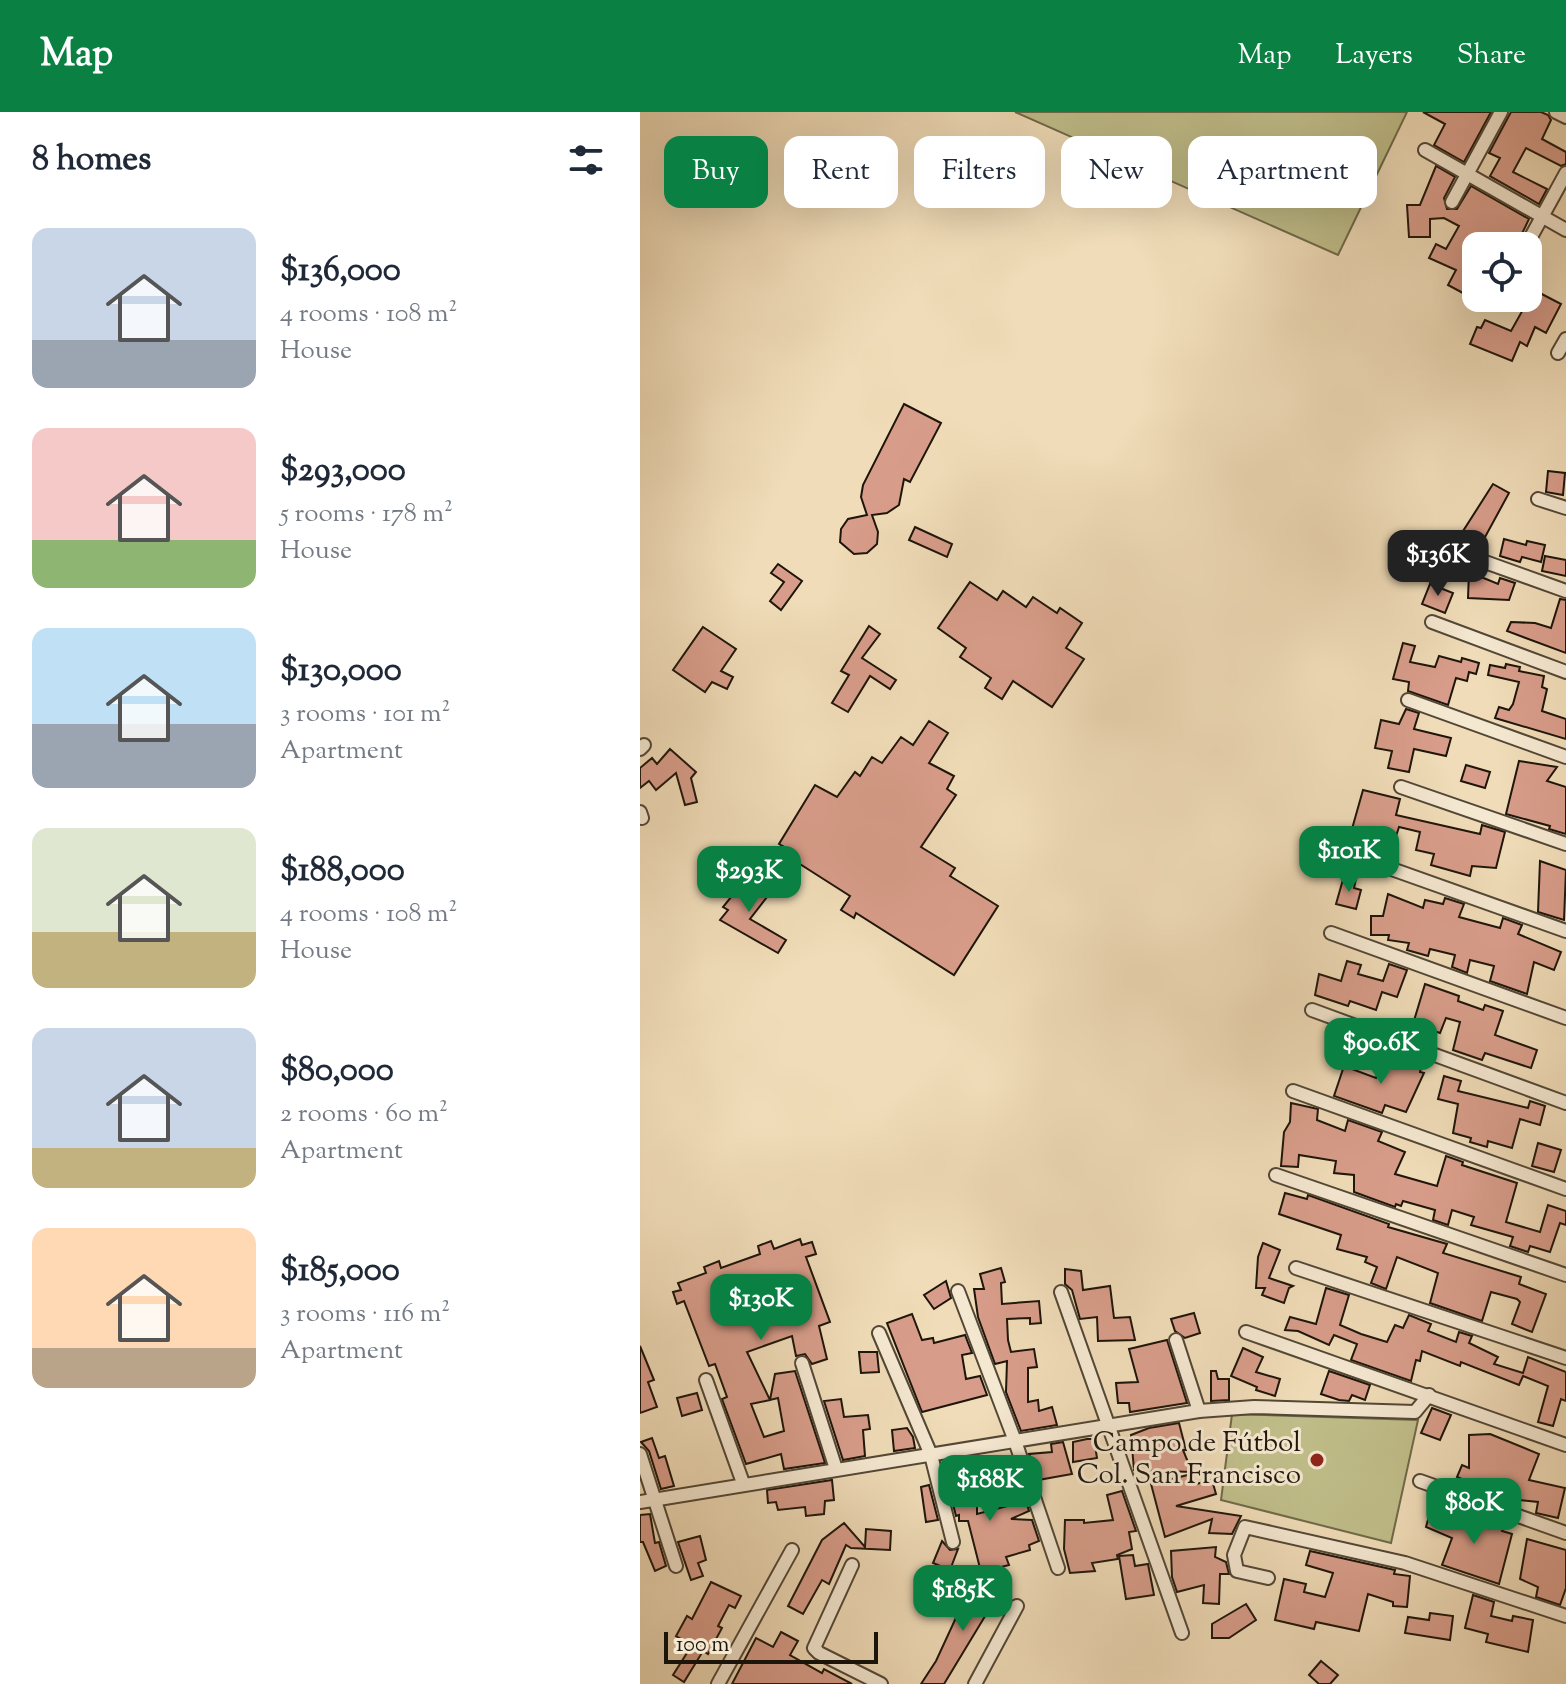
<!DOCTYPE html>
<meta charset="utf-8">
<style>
:root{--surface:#fff;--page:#f6f6f7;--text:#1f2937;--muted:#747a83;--accent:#0b8043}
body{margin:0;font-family:"Sorts Mill Goudy",serif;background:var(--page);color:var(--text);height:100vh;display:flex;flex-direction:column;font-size:30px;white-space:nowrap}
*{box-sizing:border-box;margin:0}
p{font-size:26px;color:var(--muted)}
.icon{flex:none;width:44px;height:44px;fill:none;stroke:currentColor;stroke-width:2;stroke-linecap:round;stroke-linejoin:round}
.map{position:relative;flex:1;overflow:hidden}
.panel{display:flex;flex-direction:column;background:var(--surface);width:640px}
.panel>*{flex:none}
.hud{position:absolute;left:24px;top:24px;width:760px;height:72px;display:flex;gap:16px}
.buttons{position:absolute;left:822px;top:120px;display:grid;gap:16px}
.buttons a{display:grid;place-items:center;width:80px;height:80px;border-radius:16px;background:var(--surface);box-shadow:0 8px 32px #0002;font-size:40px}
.scale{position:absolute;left:24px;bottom:20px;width:214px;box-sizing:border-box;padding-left:8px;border:4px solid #1e150a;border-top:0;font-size:22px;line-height:28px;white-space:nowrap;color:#1e150a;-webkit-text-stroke:6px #f5e8d1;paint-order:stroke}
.price{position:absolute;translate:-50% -68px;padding:0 18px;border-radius:16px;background:var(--accent);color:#fff;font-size:26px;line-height:52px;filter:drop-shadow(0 2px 4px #0008)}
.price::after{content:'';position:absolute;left:50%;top:48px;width:24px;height:18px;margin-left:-12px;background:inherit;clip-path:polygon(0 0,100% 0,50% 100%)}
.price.on{background:#222;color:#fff}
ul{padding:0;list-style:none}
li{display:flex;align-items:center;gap:24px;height:200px;padding:0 32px}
li span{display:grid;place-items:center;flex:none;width:224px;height:160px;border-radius:16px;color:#555}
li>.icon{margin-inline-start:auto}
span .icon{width:96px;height:96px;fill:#fffc;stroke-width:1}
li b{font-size:34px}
h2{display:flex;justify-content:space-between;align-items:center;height:96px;padding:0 32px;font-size:34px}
.tag{padding:0 28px;border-radius:16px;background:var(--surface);box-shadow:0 8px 32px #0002;font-size:28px;line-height:72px}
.tag.on{background:var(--accent);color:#fff}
header{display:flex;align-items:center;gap:48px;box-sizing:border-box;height:112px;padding:0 40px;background:var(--accent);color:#fff}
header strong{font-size:38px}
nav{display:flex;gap:44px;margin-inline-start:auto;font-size:28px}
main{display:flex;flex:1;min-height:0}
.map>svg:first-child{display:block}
.green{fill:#c0be8a;stroke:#6f6a4a;stroke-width:2}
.building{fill:#d89d8a;stroke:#1e150a;stroke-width:2}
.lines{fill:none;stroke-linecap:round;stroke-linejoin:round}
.minor-casing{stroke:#524736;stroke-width:16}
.minor{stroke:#f5e8d1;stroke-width:12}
.poi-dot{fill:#8f2418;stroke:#f5e8d1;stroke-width:3}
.labels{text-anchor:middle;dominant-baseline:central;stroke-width:6;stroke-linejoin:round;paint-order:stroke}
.poi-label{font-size:28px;fill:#1e150a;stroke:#f5e8d1;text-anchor:end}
</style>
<header>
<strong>Map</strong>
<nav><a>Map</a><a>Layers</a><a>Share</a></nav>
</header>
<main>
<section class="panel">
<h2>8 homes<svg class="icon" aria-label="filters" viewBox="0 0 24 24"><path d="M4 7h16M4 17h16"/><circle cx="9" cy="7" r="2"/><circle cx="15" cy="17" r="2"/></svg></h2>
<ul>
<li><span style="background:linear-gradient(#c9d6e8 70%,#9aa5b1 0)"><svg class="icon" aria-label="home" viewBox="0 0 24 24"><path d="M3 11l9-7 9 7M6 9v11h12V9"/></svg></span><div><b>$136,000</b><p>4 rooms · 108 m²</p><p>House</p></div></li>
<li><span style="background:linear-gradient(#f6c9c9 70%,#8fb573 0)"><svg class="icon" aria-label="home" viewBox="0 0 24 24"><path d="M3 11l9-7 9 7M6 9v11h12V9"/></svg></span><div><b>$293,000</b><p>5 rooms · 178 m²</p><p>House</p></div></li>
<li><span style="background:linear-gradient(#bfe0f5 60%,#9aa5b1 0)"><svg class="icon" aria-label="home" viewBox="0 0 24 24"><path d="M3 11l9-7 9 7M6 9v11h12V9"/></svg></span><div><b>$130,000</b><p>3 rooms · 101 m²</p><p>Apartment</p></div></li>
<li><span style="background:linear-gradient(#dfe7d0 65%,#c2b280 0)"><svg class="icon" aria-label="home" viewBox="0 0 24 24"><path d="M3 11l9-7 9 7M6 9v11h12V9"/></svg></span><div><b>$188,000</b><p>4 rooms · 108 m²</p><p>House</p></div></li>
<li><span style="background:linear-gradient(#c9d6e8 75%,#c2b280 0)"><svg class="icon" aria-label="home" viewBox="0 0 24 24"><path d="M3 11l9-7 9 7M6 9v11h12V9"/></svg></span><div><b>$80,000</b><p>2 rooms · 60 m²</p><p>Apartment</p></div></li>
<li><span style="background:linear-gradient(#ffd9b3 75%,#b9a48a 0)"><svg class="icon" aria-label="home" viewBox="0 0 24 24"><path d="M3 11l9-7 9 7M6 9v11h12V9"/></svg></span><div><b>$185,000</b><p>3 rooms · 116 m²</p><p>Apartment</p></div></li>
</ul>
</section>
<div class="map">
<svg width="926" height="1572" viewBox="0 0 926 1572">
<rect width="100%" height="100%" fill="#f0dcb8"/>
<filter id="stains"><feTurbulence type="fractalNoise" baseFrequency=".0025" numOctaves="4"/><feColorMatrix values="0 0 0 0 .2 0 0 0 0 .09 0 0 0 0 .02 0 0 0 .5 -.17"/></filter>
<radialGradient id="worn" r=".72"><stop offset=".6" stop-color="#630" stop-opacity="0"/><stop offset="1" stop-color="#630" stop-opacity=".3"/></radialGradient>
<g class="green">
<polygon points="375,0 767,0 698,143"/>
<polygon points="592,1302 778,1308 751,1431 581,1388"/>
</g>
<g class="building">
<polygon points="783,0 851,0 824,50 794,33 805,12"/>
<polygon points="871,0 901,0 908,3 911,8 902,27 926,40 926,52 921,54 886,36 873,60 907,77 899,92 850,64 860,46 849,41"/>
<polygon points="796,54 815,65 804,86 807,97 817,97 831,74 889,107 876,134 836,134 836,188 808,173 816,158 789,146 796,132 806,137 819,114 804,106 790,107 790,125 769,125 767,93 780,93"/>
<polygon points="894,178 921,192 906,221 895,215 887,234 880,230 872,249 830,232 837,215 841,216 845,208 871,219"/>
<polygon points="264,292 301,311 270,370 264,367 259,393 247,401 232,403 238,420 237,432 227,441 214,442 200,430 201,417 208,407 227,403 221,385 223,373"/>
<polygon points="908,359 925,361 923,383 906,380"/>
<polygon points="853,372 869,381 838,438 818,427"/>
<polygon points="275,415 312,432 307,445 269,428"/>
<polygon points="864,427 886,433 887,429 905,433 901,450 882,445 880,450 860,444"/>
<polygon points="905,444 926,448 926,464 902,459"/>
<polygon points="138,452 162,469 141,498 130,489 144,470 131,461"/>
<polygon points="829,460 858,472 860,466 875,471 869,488 828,486"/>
<polygon points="330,470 357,488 363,479 386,495 393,485 417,501 420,496 442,511 426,536 444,547 412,595 373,569 362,587 345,576 351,566 320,545 326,536 298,516"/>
<polygon points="790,472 813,481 805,501 782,492"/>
<polygon points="920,487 926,488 926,541 867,519 871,510 895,511 911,516"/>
<polygon points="229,514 240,522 222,546 256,568 250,577 230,564 208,600 192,591 209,563 201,559"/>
<polygon points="63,515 96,537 81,559 93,565 87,577 72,570 65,580 33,558"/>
<polygon points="763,531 775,534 770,550 795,555 799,544 821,550 822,546 839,551 836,562 829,560 827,569 816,566 808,593 768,579 769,570 753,567"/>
<polygon points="866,552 880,555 879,559 904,564 902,575 907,577 902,599 926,607 926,627 855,606 859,595 869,598 873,592 879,570 848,563 850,553 865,556"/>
<polygon points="766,597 779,601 774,617 811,626 806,644 774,637 769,660 748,656 752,639 735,636 741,608 759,612"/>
<polygon points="289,609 308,621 289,651 314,664 307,677 316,683 281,735 315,756 310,764 358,794 314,863 216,801 214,806 201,798 210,784 152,747 155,741 139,732 175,673 197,685 215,660 220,664 232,645 242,651 261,625 273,633"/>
<polygon points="30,637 56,660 51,666 57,690 45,693 36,661 16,678 9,669 0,676 0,656 12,646 17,652"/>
<polygon points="879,649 917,655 907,669 926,675 926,722 909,717 910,714 866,702"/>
<polygon points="826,653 850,660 845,676 821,669"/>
<polygon points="723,678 760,687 756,703 840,722 842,713 865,720 856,756 832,754 830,764 791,753 794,742 776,738 780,720 759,715 750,743 708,731"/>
<polygon points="900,749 926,758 924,808 898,800"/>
<polygon points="704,764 716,767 714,776 721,778 716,797 696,792"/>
<polygon points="107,766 126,781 127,785 110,807 146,828 138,841 80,808 88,798 83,795 92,784 86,779 95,767 102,772"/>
<polygon points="748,782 783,796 785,788 803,792 805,786 824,792 819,805 860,816 863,806 882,813 878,822 921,840 914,858 894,850 887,882 850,869 854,854 830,848 827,861 812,855 815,843 790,837 788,844 767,838 769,831 748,828 749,823 731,823 731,804 743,804"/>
<polygon points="707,849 721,853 718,862 743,869 749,852 767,858 757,885 742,880 736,898 710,889 708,894 675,883 679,862 701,869"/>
<polygon points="785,872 819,884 818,889 843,898 845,893 863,899 855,923 897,938 891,956 845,941 842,948 813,938 820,910 806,906 800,921 773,912"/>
<polygon points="705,920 724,927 716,949 697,942"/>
<polygon points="744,944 781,956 780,960 784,961 766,1000 745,993 742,1001 694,984 704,954 736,966"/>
<polygon points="804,964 821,969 818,979 888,996 890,989 905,994 900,1013 880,1007 872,1036 848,1029 847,1035 830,1030 831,1026 813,1021 818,992 798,987"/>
<polygon points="651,991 678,997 677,1008 705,1019 708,1008 742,1020 738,1029 765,1040 755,1062 797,1074 806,1044 823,1050 822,1053 877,1071 866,1110 900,1120 908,1093 926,1099 926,1113 920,1111 910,1140 890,1134 888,1140 870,1134 873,1125 831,1113 834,1105 812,1098 808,1113 793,1108 795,1098 763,1089 761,1094 756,1092 755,1095 714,1080 714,1063 694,1061 696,1049 659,1043 658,1055 641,1054 644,1020 650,1010"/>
<polygon points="898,1031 921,1038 914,1060 892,1054"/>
<polygon points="645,1081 667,1087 668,1083 749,1112 748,1115 807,1132 803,1141 881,1165 879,1172 906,1182 892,1220 872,1212 880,1190 877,1187 851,1180 842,1209 790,1191 798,1161 757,1145 746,1177 731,1171 737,1155 725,1150 727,1145 697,1137 701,1123 639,1102"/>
<polygon points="160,1127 162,1133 172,1130 176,1142 166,1145 190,1210 179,1214 187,1247 172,1252 165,1242 156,1244 152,1224 107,1240 130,1288 111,1292 124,1325 144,1319 138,1286 130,1288 135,1262 155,1259 185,1351 144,1357 141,1342 106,1352 82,1287 87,1285 75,1252 69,1254 44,1189 37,1192 33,1180 41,1178 38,1171 66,1161 64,1155 79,1149 81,1156 120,1142 118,1134 131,1129 134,1137"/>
<polygon points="623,1131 640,1138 629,1166 653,1174 649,1176 644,1191 622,1183 625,1176 616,1176 618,1145"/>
<polygon points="361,1156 365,1170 361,1171 362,1192 399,1189 401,1211 390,1212 390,1206 367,1207 368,1228 371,1240 394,1237 397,1255 388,1256 388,1290 398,1288 399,1299 412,1295 417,1313 381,1319 366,1280 367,1249 355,1252 338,1205 334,1177 344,1177 340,1162"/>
<polygon points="425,1157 441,1159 443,1178 470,1174 474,1206 490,1205 495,1228 458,1229 457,1205 440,1207 432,1178 425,1172"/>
<polygon points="306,1169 311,1186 294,1197 284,1183"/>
<polygon points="686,1176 709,1183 700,1213 721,1222 747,1230 755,1213 763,1216 769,1203 791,1212 788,1219 816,1230 819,1220 832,1224 829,1231 858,1245 854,1252 883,1261 888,1245 926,1260 926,1289 921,1287 913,1314 898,1310 908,1274 883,1264 879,1273 821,1250 820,1254 782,1239 780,1249 776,1248 771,1269 711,1248 717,1232 694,1223 689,1233 658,1219 645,1218 650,1205 676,1212"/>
<polygon points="554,1201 560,1221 545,1226 535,1219 531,1207"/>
<polygon points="272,1202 282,1228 293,1226 294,1231 325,1223 332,1241 322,1243 326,1267 340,1264 347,1283 282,1300 247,1211"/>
<polygon points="527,1228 547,1291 490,1300 489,1291 478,1291 476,1271 498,1270 489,1237"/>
<polygon points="0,1234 14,1268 8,1270 17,1295 0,1301"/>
<polygon points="603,1236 623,1245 616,1260 640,1267 635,1284 616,1278 617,1275 591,1264"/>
<polygon points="219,1240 237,1240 239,1260 221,1261"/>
<polygon points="571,1259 576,1259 578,1267 589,1267 589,1288 571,1289"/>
<polygon points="689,1259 730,1273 725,1288 712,1283 709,1289 699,1288 681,1282"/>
<polygon points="57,1281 62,1298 42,1304 37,1286"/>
<polygon points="201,1287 204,1305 228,1303 230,1317 223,1318 225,1344 203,1348 184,1289"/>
<polygon points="792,1296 811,1303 800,1328 781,1321"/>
<polygon points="539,1311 546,1338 543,1338 552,1360 494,1358 491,1323 509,1316"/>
<polygon points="267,1316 273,1325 275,1336 254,1339 252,1318"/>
<polygon points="850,1322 899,1342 889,1368 925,1376 918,1406 896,1401 898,1390 851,1385 837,1380 839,1374 817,1365 822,1353 829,1356 829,1323"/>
<polygon points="12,1326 19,1346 25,1344 34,1374 21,1377 9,1339 1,1330"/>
<polygon points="447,1327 454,1327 457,1346 433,1350 433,1330"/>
<polygon points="423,1330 432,1362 398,1368 389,1342 412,1340 411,1332"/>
<polygon points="319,1350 320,1353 329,1352 329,1387 337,1387 337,1402 386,1389 389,1399 371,1407 392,1408 399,1429 389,1433 390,1438 366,1445 369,1453 341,1460 328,1409 319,1409 319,1403 316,1404 305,1360 305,1351"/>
<polygon points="552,1362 556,1372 572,1368 576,1382 536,1394 601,1404 592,1422 569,1421 572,1407 525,1425 511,1372"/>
<polygon points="192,1368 194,1388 185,1389 184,1402 166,1404 165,1395 138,1398 136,1390 128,1391 127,1378"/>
<polygon points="289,1373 298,1408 286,1410 281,1375"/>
<polygon points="482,1379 496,1419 489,1420 492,1437 477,1443 478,1447 452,1451 455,1459 430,1461 424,1437 425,1408 444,1408 444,1411 473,1408 467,1383"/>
<polygon points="790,1400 829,1413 832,1405 853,1410 864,1415 862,1419 872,1422 859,1472 802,1453 812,1426 786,1415"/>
<polygon points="10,1402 15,1431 19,1430 26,1454 15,1459 3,1430 0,1430 0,1403"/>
<polygon points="204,1411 225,1435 226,1417 251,1419 250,1438 211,1436 206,1433 189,1472 182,1468 163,1502 148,1494 182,1428"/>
<polygon points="60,1424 66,1448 58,1451 63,1464 51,1468 38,1430"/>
<polygon points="887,1427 926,1438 926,1476 920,1493 896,1485 898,1475 880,1467"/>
<polygon points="302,1429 310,1438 318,1437 310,1458 293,1451"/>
<polygon points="576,1435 575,1445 586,1450 589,1462 580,1462 579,1492 563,1491 564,1473 537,1480 532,1465 531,1439"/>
<polygon points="670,1439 755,1458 754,1462 770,1464 767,1495 753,1494 753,1490 728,1482 719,1519 676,1510 674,1517 635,1508 644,1467 666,1472 664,1480 685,1485 693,1461 666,1453"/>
<polygon points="493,1443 495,1454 508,1452 514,1483 486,1487 479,1444"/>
<polygon points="71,1470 101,1484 95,1496 89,1493 78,1514 82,1516 68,1542 63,1539 44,1570 33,1563 52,1533 36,1524 47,1504 52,1507"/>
<polygon points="342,1470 364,1481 357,1493 353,1491 304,1572 281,1572 296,1549 320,1497 325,1499"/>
<polygon points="833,1483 854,1490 851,1504 872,1509 873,1504 893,1508 888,1540 846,1530 848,1522 825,1516"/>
<polygon points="606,1492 616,1508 589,1526 572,1526 572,1512"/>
<polygon points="790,1501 813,1504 810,1528 765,1521 768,1505 789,1508"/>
<polygon points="141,1520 158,1529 150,1543 182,1561 184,1557 212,1572 92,1572 116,1526 133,1535"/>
<polygon points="681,1549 698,1563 690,1572 679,1572 669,1563"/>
</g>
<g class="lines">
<g class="minor-casing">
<g id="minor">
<polyline points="916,0 926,5"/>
<polyline points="785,38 926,118"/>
<polyline points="812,90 861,0"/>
<polyline points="886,134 926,61"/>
<polyline points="854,192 858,186"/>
<polyline points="918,241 926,227"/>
<polyline points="898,387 926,396"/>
<polyline points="820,441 926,479"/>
<polyline points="792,510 926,560"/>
<polyline points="768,588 926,645"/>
<polyline points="0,637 4,633"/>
<polyline points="761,675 926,732"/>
<polyline points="0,700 2,706"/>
<polyline points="718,745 926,819"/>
<polyline points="691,821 926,906"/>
<polyline points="672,898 926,991"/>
<polyline points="653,979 926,1077"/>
<polyline points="636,1063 926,1163"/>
<polyline points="656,1156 926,1246"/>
<polyline points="318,1179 375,1329 418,1456"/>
<polyline points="421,1180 542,1521"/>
<polyline points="606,1220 926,1333"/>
<polyline points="239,1221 291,1343 313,1430"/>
<polyline points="536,1228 559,1299"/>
<polyline points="162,1251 196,1357"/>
<polyline points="66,1268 103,1371"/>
<polyline points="0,1342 36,1454"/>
<polyline points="780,1369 926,1421"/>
<polyline points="0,1390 559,1299 614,1295 775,1300 789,1283"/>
<polyline points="212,1453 174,1536 179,1541 241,1572"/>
<polyline points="628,1466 597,1459 594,1443 605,1415 765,1451 926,1504"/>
<polyline points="78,1572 152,1438"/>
<polyline points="335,1572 377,1494"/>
</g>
</g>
<use href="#minor" class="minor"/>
</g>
<circle class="poi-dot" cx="677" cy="1348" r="8"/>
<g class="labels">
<g class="poi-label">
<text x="661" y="1332">Campo de Fútbol<tspan x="661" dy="32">Col. San Francisco</tspan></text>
</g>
</g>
<rect width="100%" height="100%" filter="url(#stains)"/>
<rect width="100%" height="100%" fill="url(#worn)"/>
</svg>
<div class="buttons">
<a><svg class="icon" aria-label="locate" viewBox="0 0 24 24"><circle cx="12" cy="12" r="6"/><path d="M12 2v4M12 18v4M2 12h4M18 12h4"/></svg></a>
</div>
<div class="scale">100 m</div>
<b class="price on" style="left:798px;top:486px">$136K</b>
<b class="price" style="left:709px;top:782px">$101K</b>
<b class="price" style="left:109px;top:802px">$293K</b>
<b class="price" style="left:741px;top:974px">$90.6K</b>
<b class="price" style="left:121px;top:1230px">$130K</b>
<b class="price" style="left:350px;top:1411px">$188K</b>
<b class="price" style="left:834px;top:1434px">$80K</b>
<b class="price" style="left:323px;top:1521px">$185K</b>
<div class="hud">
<a class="tag on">Buy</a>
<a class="tag">Rent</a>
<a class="tag">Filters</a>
<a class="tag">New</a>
<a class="tag">Apartment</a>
</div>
</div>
</main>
